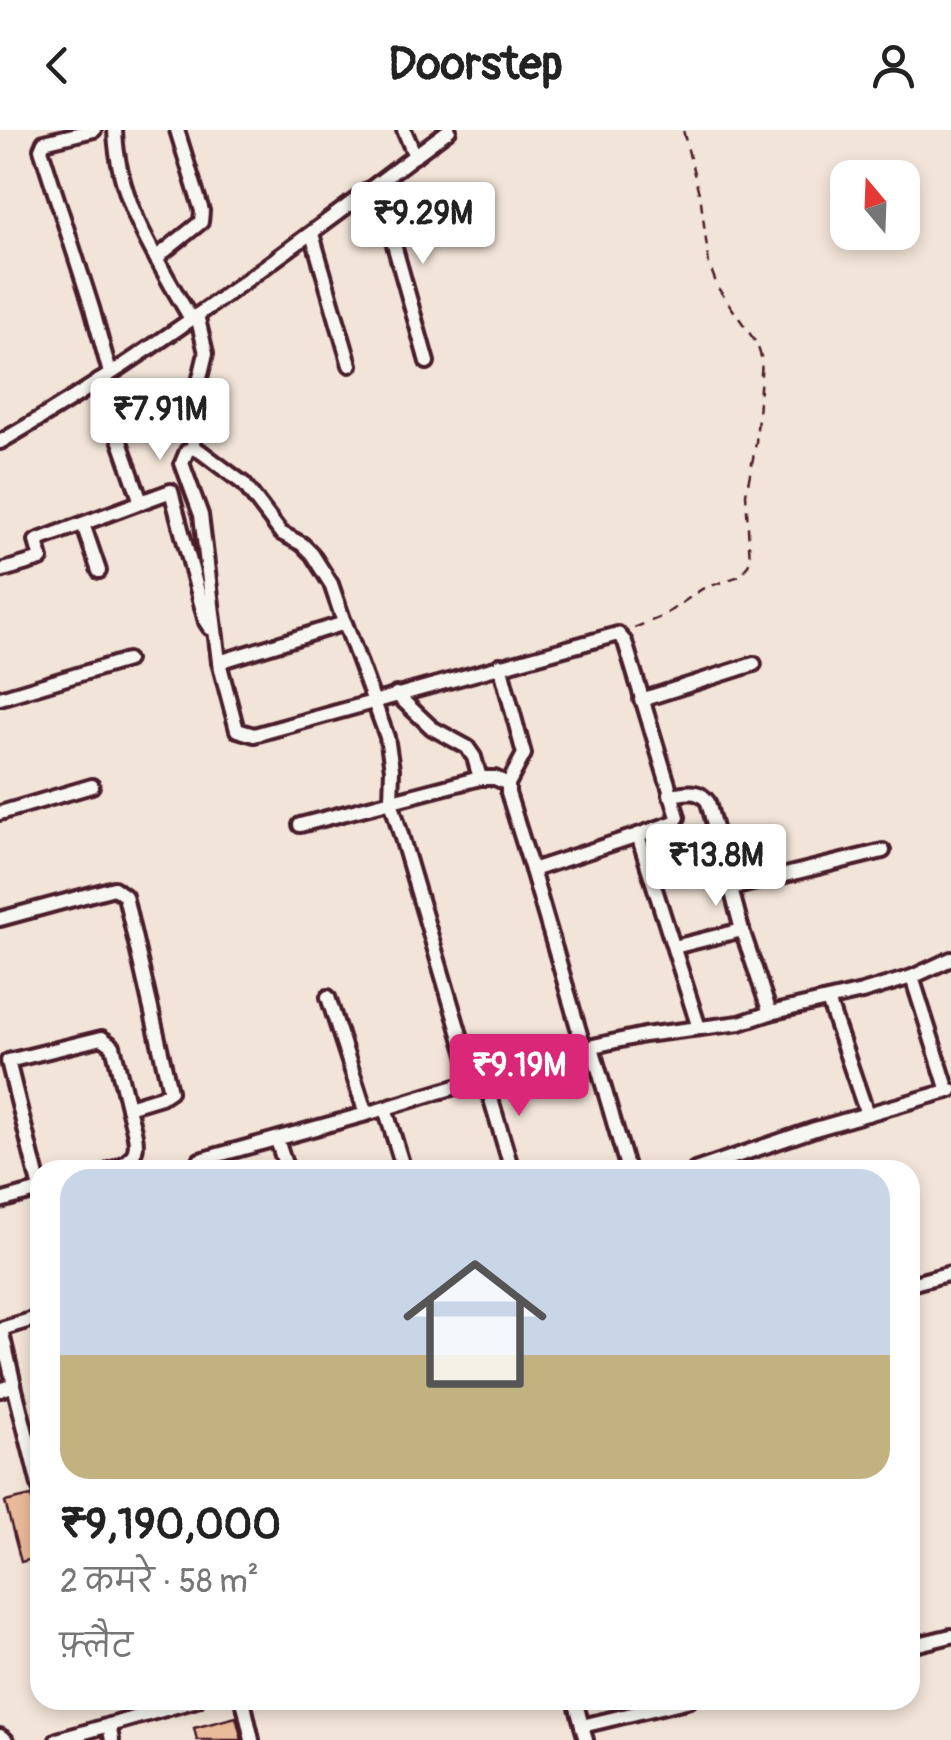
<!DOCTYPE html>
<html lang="hi">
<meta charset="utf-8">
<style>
:root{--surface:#fff;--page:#f6f6f6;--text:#222;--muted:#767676;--line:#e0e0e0;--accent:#db2777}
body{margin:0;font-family:Pangolin,"Playpen Sans Deva",sans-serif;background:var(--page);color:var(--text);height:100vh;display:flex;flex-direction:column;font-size:38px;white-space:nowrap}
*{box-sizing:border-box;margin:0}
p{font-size:32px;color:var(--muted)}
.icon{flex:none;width:55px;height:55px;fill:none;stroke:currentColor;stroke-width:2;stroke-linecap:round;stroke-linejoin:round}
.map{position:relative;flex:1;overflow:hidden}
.drawer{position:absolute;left:30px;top:1030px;width:890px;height:550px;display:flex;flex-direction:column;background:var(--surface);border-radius:30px;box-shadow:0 5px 15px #0003}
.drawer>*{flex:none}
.needle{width:65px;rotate:341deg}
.tools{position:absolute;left:830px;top:30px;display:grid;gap:20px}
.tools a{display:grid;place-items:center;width:90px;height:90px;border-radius:20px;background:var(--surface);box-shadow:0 5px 15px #0003;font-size:50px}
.price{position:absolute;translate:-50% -85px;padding:0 22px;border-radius:10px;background:#fff;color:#222;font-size:32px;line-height:65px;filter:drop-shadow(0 2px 5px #0008)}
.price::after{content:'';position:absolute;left:50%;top:60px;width:30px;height:22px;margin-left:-15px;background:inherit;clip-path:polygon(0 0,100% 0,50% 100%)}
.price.current{background:var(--accent);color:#fff}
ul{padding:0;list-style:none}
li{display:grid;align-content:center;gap:20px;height:530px;padding:0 30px}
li+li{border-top:2px solid var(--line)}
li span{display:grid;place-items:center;height:310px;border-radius:30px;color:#555}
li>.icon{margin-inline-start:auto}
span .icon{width:180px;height:180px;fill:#fffc;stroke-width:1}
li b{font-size:42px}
header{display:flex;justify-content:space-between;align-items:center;height:130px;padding:0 30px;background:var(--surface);font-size:45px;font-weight:800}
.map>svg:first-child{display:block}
.building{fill:#eabb9a;stroke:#4a1f2b;stroke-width:2.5}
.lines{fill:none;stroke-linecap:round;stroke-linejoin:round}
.minor-casing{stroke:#4a1f2b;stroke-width:20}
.path{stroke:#4a1f2b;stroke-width:2.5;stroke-dasharray:10 8;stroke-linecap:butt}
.minor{stroke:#f6f6f2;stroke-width:12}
</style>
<header><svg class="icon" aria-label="back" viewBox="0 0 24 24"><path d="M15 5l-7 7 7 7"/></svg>Doorstep<svg class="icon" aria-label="person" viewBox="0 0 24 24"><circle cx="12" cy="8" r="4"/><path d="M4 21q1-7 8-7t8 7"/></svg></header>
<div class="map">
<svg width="951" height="1610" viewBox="0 0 951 1610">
<rect width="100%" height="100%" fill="#f2e4d8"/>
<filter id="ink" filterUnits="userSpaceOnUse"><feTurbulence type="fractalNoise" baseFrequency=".01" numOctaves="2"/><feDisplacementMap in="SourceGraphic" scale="20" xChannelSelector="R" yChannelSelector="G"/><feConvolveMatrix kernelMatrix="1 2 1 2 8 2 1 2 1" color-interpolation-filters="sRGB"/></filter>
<g filter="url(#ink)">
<g class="building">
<polygon points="31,1366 40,1400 40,1427 21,1432 5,1372"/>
<polygon points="236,1587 242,1610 197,1610 194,1598"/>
</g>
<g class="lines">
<g class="minor-casing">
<g id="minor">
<polyline points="94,0 44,12 41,19 92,178 110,243"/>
<path d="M115 0C117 70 157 130 191 189"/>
<polyline points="404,0 415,26"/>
<polyline points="377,54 427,232"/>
<polyline points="312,104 350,235"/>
<polyline points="156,128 201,92 202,81 177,0"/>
<polyline points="99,251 141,372 171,361 206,492 210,498"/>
<path d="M0 312C158 221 303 109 449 0"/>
<polyline points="193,318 195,269 206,223 197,185"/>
<polyline points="83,394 99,441"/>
<polyline points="0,441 41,429 36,411 141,372"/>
<polyline points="344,492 331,454 312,424 302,414 281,403 244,354 200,321 193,318 187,321 182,333 201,385 219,532 237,600 254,605 618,504 625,512 678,687 675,692 638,705"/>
<polyline points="219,532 345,493 387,607 392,639 391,671 474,952"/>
<polyline points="500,535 524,624 508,654 508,663 532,740"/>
<polyline points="396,564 432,598 467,617 474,627 480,648 495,648 508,654"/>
<polyline points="0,568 127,530"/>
<polyline points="641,570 754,534"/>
<path d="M670 665C686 663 698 658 708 672L742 800 770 883"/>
<polyline points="0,683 92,656"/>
<polyline points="300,695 480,648"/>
<polyline points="732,758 883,721"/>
<path d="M0 789 114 758 125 766 170 961 161 967 128 977C135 1009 148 1027 110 1040"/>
<polyline points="674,817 742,800"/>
<polyline points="912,847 948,961"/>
<polyline points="328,867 366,984 584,918 644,905 740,893 770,883 862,862 912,847 951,829"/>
<polyline points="828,870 867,984"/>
<polyline points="592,917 628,1040"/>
<polyline points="584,918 532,740 638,705 699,898"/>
<polyline points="485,949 512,1040"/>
<polyline points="385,978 404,1040"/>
<polyline points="277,1010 287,1040"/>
<polyline points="196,1040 200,1030 366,984"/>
<polyline points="695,1040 815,999 951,960"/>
<polyline points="40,1059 8,931 102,908 113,916 128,977"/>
<polyline points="0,1071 40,1060"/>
<polyline points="910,1154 951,1143"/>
<polyline points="14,1255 40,1359"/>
<polyline points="0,1260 14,1255 1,1199 40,1187"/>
<polyline points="910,1516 951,1506"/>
<polyline points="243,1570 252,1610"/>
<polyline points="575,1570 582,1596"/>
<polyline points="109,1595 112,1610"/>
<polyline points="0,1606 6,1610"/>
<polyline points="57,1610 197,1570"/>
<polyline points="586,1610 582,1596 690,1570"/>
</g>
</g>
<polyline class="path" points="634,498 663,486 702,459 742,445 750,431 746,364 756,313 762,230 757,214 718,158 709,134 701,71 683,0"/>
<use href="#minor" class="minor"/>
</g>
</g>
</svg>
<div class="tools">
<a><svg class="needle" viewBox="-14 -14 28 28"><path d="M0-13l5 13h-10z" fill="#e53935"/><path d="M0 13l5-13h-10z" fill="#767676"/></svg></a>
</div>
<b class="price" style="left:423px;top:137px">₹9.29M</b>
<b class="price" style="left:160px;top:333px">₹7.91M</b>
<b class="price" style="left:716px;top:779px">₹13.8M</b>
<b class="price current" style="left:519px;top:989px">₹9.19M</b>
<section class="drawer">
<ul>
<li><span style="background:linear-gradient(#c9d6e8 60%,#c2b280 0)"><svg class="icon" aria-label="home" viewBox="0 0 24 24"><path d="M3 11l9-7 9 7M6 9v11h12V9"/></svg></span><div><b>₹9,190,000</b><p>2 कमरे · 58 m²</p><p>फ़्लैट</p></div></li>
</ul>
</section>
</div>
